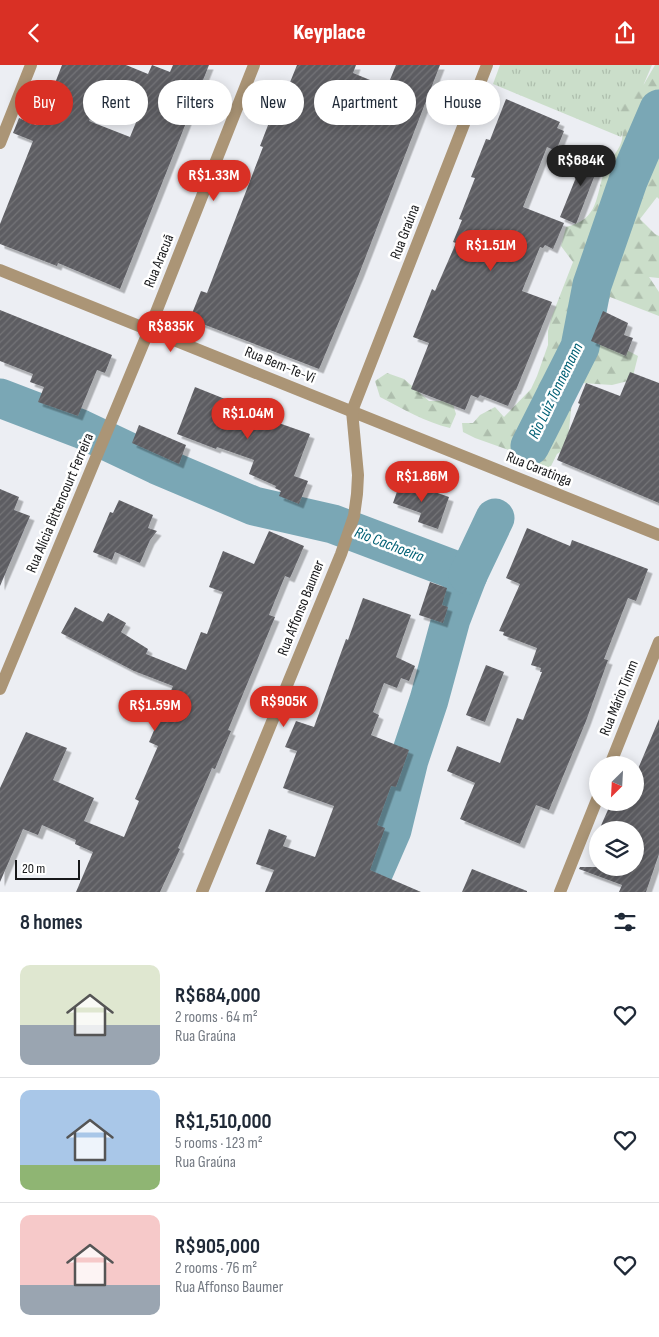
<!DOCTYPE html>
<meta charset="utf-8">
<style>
:root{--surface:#fff;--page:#f2f2f3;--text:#1f2937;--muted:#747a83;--line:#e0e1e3;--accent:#d93025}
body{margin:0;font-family:"Sofia Sans Condensed",sans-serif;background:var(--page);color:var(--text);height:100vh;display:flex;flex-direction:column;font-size:19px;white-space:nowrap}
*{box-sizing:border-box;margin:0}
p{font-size:16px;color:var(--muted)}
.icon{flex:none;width:28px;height:28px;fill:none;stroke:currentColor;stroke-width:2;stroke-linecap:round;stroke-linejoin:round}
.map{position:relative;height:827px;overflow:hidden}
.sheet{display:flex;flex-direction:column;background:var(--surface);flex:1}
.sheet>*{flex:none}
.hud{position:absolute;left:15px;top:15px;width:630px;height:45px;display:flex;gap:10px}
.needle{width:32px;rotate:204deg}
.fabs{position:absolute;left:589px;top:691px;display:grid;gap:10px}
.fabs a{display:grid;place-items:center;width:55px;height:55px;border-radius:50%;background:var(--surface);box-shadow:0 2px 12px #0003;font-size:25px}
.scale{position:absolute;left:15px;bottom:12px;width:65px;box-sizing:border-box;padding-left:5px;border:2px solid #17181a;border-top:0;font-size:14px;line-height:18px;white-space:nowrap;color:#17181a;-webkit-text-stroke:4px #fff;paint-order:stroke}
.price{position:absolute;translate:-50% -42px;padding:0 11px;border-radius:18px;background:var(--accent);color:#fff;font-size:16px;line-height:32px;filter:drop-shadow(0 1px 2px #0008)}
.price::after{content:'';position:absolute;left:50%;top:30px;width:15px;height:11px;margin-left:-8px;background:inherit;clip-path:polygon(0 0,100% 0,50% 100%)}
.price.current{background:#222;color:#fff}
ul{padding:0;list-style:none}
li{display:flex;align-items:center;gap:15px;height:125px;padding:0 20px}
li+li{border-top:1px solid var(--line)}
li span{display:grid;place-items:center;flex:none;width:140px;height:100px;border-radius:10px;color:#555}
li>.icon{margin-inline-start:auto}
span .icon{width:60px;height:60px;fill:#fffc;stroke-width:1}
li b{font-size:21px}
h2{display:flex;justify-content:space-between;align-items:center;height:60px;padding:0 20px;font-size:21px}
.tag{padding:0 18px;border-radius:22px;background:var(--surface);box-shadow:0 2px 12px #0003;font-size:18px;line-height:45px}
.tag.current{background:var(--accent);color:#fff}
header{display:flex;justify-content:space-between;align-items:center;height:65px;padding:0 20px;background:var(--accent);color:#fff;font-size:22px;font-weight:800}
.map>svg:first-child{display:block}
.grass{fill:url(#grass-tufts)}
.forest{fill:url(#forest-firs)}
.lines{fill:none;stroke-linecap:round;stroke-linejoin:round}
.river{stroke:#7aa7b5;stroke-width:39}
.building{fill:url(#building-hatch);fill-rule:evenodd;filter:url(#shadow)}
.minor{stroke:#ab9576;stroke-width:12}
.labels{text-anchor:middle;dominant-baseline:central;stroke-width:5;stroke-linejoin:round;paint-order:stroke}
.street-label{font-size:15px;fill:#17181a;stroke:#fff}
.water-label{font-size:16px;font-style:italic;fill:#006075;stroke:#fff}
</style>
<header><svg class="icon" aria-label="back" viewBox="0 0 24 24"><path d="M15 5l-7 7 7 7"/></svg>Keyplace<svg class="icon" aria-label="share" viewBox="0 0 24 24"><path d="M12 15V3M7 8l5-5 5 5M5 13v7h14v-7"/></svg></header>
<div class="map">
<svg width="659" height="827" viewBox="0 0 659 827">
<defs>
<pattern id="grass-tufts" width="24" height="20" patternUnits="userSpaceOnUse" patternTransform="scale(1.25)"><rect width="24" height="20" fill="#cbdeca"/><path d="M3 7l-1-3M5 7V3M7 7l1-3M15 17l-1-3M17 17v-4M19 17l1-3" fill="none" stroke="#aebead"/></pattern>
<pattern id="forest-firs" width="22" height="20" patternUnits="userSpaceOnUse" patternTransform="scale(1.25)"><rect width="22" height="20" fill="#cbdeca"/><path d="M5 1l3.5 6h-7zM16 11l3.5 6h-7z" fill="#aebead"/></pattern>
<pattern id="building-hatch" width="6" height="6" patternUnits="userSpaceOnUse" patternTransform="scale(1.25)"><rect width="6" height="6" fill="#5d5d62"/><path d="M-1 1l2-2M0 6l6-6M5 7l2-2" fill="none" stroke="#747478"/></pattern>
<filter id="shadow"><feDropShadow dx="4.5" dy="4.5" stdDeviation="0" flood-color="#0004"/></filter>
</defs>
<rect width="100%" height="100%" fill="#eceef3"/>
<polygon class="grass" points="500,0 652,0 621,72 493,19"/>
<g class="forest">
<path d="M655 0H659V27L632 93 599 182 588 218 589 234 604 196 618 153 650 81 659 55V134L657 132 640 154 655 169 659 171V213L649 212 659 227V251L610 232 602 253 613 278 638 291 632 315 612 320 582 318 572 336 567 383 557 389 550 403 530 396 545 355 562 317 584 285 586 263 557 312 541 348 517 388 475 373 463 367 462 358H473L480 350 495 342 504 352 531 324 537 311 548 280V266L552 251 573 197 561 181 566 162C600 154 595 131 605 105 609 95 618 87 621 78 625 67 620 50 619 39L630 25 644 19Z"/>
<path d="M387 308 404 314 429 336H452L456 349 450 363C425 357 403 344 380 332L375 316Z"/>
</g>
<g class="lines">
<g class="river">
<polyline points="0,333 81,364 157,400 254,441 333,459 468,510 451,554 429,635 409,695 392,765 365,827"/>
<polyline points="530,381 580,282 592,220 628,116 659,44"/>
<polyline points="468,510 495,453"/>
</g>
</g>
<g class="building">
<path d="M62 0H126L148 9 152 0 170 7 173 0H209L120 224 58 198 57 201 0 179V159L33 76 13 68 19 53 36 60 45 38 47 39ZM105 19 112 22 113 20 146 33 130 72 89 56Z"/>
<polygon points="297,0 356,0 353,8 387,22 396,0 440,0 359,209 319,304 195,256 196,253 191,251 201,226 207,228 263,82 260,81 270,55 273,56 277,46 278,47"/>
<polygon points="506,34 560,57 557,63 564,66 556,86 547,82 523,142 564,158 553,184 545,180 543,183 540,182 522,226 552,237 516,325 515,325 508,341 480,330 478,333 471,330 465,345 411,324 429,278 413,272 432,224 435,226 456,178 453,177 462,155 459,154 475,113 471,112 486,74 490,75"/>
<polygon points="582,86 601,94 576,159 560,152 579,105 574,103"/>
<polygon points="0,245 112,290 105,308 97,305 78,351 38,337 44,322 30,317 33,309 0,296"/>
<polygon points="603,246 628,258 624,270 633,273 626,291 591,276"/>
<polygon points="630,307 659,318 659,438 557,395 580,339 578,338 586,318 620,331"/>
<polygon points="195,322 235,338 235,340 248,345 247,347 310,369 294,411 308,416 299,439 279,431 281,426 275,423 276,421 249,409 254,395 217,382 216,384 177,369"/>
<polygon points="139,360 186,380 179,399 132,378"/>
<polygon points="401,415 449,432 438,464 418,457 421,448 393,438"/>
<polygon points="0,424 19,432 14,445 30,451 0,521"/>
<polygon points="119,435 153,450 148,463 157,466 150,475 140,498 115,487 112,495 93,487 110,447 113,448"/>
<polygon points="527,463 570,481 572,475 648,504 636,536 628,533 604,594 608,595 586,656 549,745 536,740 520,779 460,754 475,718 447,706 457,681 500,698 517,653 523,655 542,607 540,607 541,603 531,600 537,583 503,570 504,567 499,566 520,519 506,513"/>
<polygon points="269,466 304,481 290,513 285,511 269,550 275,552 228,665 231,666 215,704 212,703 178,783 180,784 160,827 76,827 93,787 75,779 76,775 42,760 38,770 23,764 0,817 0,723 26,667 67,683 53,715 94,733 84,756 124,772 139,736 135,734 158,681 149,677 173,621 134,606 61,568 75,542 103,557 108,548 126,558 121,567 148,584 146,589 186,605 201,567 207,569 223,527 209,522 223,486 254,499"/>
<polygon points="430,517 447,523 442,540 448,542 443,558 419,550"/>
<polygon points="363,533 411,550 396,592 415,601 409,616 401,613 397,623 384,618 373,647 379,650 371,670 409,685 396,722 391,721 377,760 385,763 370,805 421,827 265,827 274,805 256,799 269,764 287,771 283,781 315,792 334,741 283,723 297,686 285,682 296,656 314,662 346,574 348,575"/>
<polygon points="486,600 504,607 485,657 466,650"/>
<polygon points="659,654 659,789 646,827 619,827 622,820 579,804 580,802 635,802 635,765 599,765 611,738 635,738 635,711"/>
<polygon points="472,804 527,826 527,827 462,827"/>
</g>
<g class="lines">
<g class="minor">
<polyline points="0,78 31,0"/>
<polyline points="0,205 659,470"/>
<polyline points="0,624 149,265 254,0"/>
<polyline points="610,700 659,577"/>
<polyline points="202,827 341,489 354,451 357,429 358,410 352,346 487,0"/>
<polyline points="560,827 598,732"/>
</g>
</g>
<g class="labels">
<g class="street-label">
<text transform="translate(405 167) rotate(-69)">Rua Graúna</text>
<text transform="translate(159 196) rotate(-68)">Rua Aracuã</text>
<text transform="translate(280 300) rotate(22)">Rua Bem-Te-Vi</text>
<text transform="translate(539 404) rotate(22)">Rua Caratinga</text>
<text transform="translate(60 438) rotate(-67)">Rua Alícia Bittencourt Ferreira</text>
<text transform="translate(301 543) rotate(-68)">Rua Affonso Baumer</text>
<text transform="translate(619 633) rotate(-68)">Rua Mário Timm</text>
</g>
<g class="water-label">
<text transform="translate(556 326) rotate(-64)">Rio Luiz Tonnemann</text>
<text transform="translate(389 480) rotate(21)">Rio Cachoeira</text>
</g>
</g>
</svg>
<div class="fabs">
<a><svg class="needle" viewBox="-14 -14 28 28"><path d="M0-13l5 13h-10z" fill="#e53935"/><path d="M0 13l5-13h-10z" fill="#747a83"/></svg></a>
<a><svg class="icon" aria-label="layers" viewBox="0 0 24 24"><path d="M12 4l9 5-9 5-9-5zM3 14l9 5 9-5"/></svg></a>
</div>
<div class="scale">20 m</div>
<b class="price current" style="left:581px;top:122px">R$684K</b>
<b class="price" style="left:214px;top:137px">R$1.33M</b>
<b class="price" style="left:491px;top:207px">R$1.51M</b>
<b class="price" style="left:171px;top:288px">R$835K</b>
<b class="price" style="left:248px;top:375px">R$1.04M</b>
<b class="price" style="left:422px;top:438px">R$1.86M</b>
<b class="price" style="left:284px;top:663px">R$905K</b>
<b class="price" style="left:155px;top:667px">R$1.59M</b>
<div class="hud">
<a class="tag current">Buy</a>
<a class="tag">Rent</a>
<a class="tag">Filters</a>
<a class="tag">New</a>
<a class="tag">Apartment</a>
<a class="tag">House</a>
</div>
</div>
<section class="sheet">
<h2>8 homes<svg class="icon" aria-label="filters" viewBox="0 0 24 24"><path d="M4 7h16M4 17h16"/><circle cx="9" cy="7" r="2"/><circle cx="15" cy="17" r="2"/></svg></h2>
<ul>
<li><span style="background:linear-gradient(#dfe7d0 60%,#9aa5b1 0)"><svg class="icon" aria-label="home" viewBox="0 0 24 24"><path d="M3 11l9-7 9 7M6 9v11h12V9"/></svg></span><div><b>R$684,000</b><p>2 rooms · 64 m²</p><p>Rua Graúna</p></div><svg class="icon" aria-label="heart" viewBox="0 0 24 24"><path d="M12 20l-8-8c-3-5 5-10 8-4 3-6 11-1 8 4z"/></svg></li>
<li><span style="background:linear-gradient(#a9c7e8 75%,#8fb573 0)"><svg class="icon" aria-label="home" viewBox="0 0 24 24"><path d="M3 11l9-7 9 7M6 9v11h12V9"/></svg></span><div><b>R$1,510,000</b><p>5 rooms · 123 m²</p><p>Rua Graúna</p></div><svg class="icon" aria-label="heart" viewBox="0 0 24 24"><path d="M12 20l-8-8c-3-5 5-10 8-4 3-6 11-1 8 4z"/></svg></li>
<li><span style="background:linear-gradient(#f6c9c9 70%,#9aa5b1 0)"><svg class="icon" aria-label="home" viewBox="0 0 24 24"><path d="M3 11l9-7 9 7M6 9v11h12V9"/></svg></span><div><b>R$905,000</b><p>2 rooms · 76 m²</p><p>Rua Affonso Baumer</p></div><svg class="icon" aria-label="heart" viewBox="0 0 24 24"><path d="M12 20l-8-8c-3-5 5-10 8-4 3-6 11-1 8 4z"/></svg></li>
</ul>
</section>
